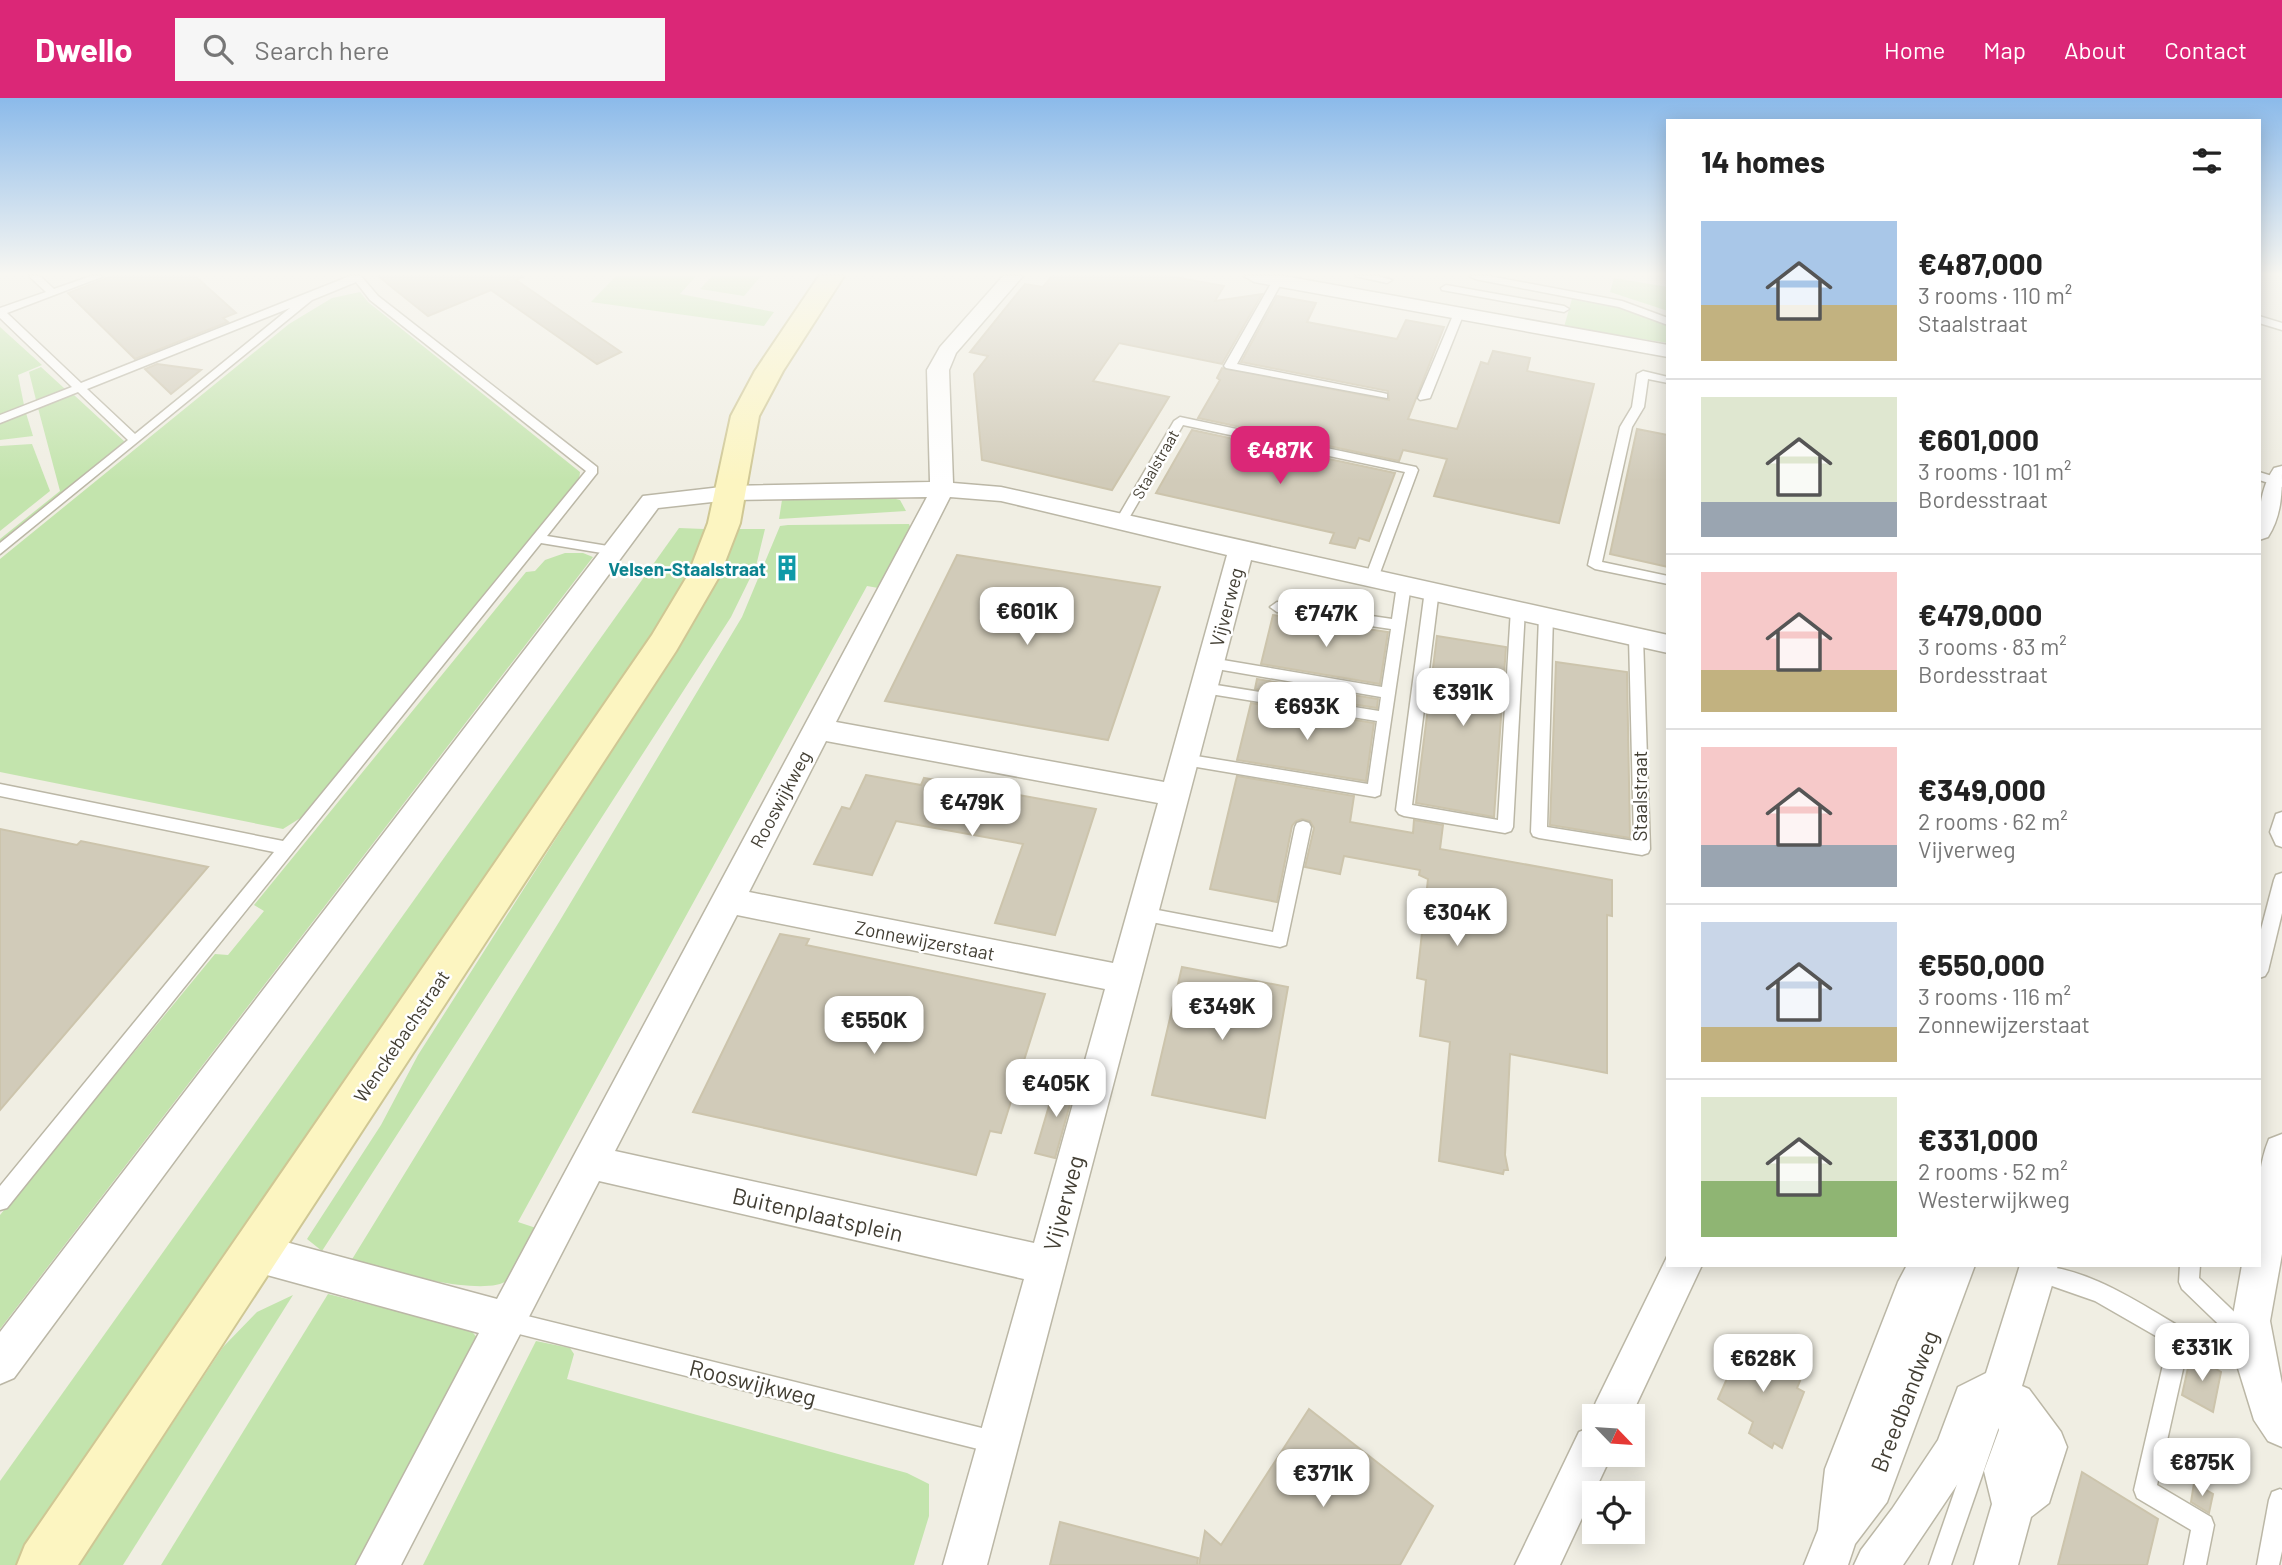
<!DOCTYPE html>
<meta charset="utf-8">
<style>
:root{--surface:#fff;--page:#f6f6f6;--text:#222;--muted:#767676;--line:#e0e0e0;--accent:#db2777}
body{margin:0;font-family:Barlow,sans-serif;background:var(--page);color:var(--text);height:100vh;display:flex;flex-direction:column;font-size:26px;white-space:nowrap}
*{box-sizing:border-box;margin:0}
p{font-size:23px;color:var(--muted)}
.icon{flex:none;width:38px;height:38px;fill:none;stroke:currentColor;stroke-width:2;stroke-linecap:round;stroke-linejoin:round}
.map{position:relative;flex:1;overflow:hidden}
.side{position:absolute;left:1666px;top:21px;width:595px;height:1148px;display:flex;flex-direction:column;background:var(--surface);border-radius:0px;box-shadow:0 4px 18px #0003}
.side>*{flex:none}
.needle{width:46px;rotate:115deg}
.buttons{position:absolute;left:1582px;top:1306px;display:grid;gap:14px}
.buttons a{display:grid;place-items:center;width:63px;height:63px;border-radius:0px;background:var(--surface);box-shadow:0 4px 18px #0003;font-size:35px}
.price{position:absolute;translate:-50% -60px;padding:0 16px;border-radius:14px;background:#fff;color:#222;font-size:23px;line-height:46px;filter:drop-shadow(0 2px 4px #0008)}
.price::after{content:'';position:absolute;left:50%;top:42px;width:21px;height:16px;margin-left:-10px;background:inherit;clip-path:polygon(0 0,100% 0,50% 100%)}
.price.current{background:var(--accent);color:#fff}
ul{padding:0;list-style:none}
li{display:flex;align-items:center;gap:21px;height:175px;padding:0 35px}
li+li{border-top:2px solid var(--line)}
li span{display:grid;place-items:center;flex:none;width:196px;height:140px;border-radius:0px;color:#555}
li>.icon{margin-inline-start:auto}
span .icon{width:84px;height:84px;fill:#fffc;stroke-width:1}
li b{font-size:30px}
h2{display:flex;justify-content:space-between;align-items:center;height:84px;padding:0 35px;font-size:30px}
header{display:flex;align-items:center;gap:42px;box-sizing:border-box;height:98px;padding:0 35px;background:var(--accent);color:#fff}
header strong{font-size:33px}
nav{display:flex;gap:38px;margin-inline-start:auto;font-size:24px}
.search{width:490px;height:63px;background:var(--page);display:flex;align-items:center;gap:18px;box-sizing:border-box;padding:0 24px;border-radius:0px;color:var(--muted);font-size:26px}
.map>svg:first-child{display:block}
.green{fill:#c3e4ad}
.building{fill:#d1cbb9;stroke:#ccc4ac;stroke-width:2}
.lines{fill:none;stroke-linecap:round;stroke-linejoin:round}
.lane-casing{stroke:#bbb7a6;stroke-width:3}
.street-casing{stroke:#bbb7a6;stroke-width:3}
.secondary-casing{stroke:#cfc794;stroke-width:4}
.lane{fill:#fff;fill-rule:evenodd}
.street{fill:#fff;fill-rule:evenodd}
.secondary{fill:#fcf5c1;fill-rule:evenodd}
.labels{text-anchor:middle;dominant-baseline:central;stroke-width:5;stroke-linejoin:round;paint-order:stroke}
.far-street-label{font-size:16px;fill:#423e33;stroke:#fff}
.culture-label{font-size:19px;font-weight:bold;fill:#0d838f;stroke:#fff;text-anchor:end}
.street-label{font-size:19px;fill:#423e33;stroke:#fff}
.near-street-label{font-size:23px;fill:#423e33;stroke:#fff}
</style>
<header>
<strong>Dwello</strong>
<div class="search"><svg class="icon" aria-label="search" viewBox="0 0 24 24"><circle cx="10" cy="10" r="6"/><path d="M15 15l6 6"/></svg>Search here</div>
<nav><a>Home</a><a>Map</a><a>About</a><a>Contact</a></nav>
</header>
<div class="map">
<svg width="2282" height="1467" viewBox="0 0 2282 1467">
<rect width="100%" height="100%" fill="#f0eee3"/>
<g class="green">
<polygon points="616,178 696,178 680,196 774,214 764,228 591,204"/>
<polygon points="712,178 761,178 744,198 700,191"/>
<polygon points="1614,180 1668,189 1668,213 1610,194"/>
<polygon points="360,194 368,204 580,374 579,383 302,719 283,731 0,674 0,461 289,226 332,200"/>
<polygon points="1573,197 1603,202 1668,226 1668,245 1564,229"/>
<polygon points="0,229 42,267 18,277 24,307 0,316"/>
<polygon points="41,269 65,291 36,302 29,274"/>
<polygon points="74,297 125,344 0,445 0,441 60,393 38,310"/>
<polygon points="26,315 33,338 0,342 0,325"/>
<polygon points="32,346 50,393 0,433 0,348"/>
<polygon points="888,399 900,402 906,413 779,421 782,402"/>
<path d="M909 426 911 431 884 491 867 488 518 1124 539 1131C531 1144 518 1173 508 1182 484 1201 381 1171 351 1163L559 824 742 519 780 428 788 427Z"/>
<polygon points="679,430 704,431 697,470 676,503 20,1467 0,1467 0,1383"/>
<polygon points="738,431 765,431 756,468 731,519 322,1153 307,1141 381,1027 418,957 690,530"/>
<polygon points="565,455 583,455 593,459 0,1231 0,1117 215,856 228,857 264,813 254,807 526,474 535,473 545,462"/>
<polygon points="328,1196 471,1232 480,1244 358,1467 161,1467"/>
<polygon points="293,1197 123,1467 79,1467 223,1249 257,1214"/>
<polygon points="536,1243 570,1250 574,1256 567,1281 907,1375 929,1386 929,1418 914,1467 423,1467"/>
</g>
<g class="building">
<polygon points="112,178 195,178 236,215 223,220 228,224 135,261 68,195"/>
<polygon points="378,178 524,178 516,182 621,254 597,266 491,192 428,218"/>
<polygon points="1052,178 1169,178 1224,188 1215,203 1262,196 1222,266 1119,245 1093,283 1169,299 1112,392 982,362 974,276 988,258 970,254 1025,186 1043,189"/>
<polygon points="1277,198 1316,205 1307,224 1397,241 1406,222 1444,229 1408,321 1457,331 1481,264 1488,266 1493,253 1530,260 1527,273 1594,286 1559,425 1434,398 1447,361 1403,352 1399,363 1198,320 1220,282 1217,280 1222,270 1389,302 1388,293 1241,264"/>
<polygon points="157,266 201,272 171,296 145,271"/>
<polygon points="1637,331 1668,337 1668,469 1610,456"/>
<polygon points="1192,332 1395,375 1369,443 1359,440 1355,450 1330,445 1334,435 1156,395"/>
<polygon points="957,457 1160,489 1108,642 885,603"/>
<polygon points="1273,517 1388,534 1380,586 1261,566"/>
<polygon points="1437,538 1506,549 1494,719 1416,705"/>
<polygon points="1556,564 1627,574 1630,740 1550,727"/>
<polygon points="1257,581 1378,601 1377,610 1255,591"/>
<polygon points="1251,605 1374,625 1366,683 1237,662"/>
<polygon points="866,677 921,687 924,680 1096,711 1055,837 995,825 1023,746 896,723 872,777 814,766 842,709 850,711"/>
<polygon points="1237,678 1354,698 1350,724 1413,735 1414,722 1443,727 1440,751 1612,782 1612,818 1607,817 1607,975 1510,956 1505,1057 1508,1072 1504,1072 1503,1076 1439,1063 1450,944 1420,938 1426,882 1417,880 1428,781 1419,777 1420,772 1344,758 1340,776 1305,769 1314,730 1310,723 1302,721 1296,723 1292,728 1277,804 1210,791"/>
<polygon points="0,731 77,747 81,743 208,769 0,1012"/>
<polygon points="780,836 809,841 806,847 1045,896 1001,1035 990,1033 976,1077 693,1014"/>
<polygon points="1182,869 1288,889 1265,1020 1152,997"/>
<polygon points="1057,981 1076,985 1055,1060 1035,1055"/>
<polygon points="1744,1242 1802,1278 1797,1290 1804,1294 1782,1350 1774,1345 1772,1350 1749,1335 1753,1324 1718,1301"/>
<polygon points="2191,1256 2221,1274 2213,1314 2182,1297"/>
<polygon points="1309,1311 1433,1408 1400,1467 1199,1467 1205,1433 1221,1447"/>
<polygon points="2082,1374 2158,1421 2147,1467 2058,1467"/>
<polygon points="2194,1385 2213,1396 2209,1415 2191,1404"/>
<polygon points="1060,1424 1198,1460 1197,1467 1050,1467"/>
</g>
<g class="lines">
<g class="lane-casing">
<g id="lane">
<path d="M29 178H40L54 191 91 178H104L7 215 81 285 350 178H361L378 198 597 369V375L547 438 614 449 620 453 614 457 541 445 7 1110 0 1112V1088L274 754 0 698V686L283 743 586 373 370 202 356 184 312 202 0 456V445L128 342 78 294 0 325V317L72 289 0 220V210L46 194ZM290 210 135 336 87 291Z"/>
<polygon points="1355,178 1378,178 1392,182 1387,185"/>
<polygon points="1470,178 1489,178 1622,203 1668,220 1668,227 1619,209 1475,181"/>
<polygon points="1278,179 1283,182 1237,266 1383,295 1387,296 1387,300 1226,270 1224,268 1273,182"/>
<polygon points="1446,187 1564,208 1569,211 1564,214 1442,192 1441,190"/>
<polygon points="1459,212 1464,215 1430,300 1420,302 1418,300 1454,215"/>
<polygon points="2259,218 2282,225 2282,232 2259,225"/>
<polygon points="1643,273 1668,279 1668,285 1648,281 1644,309 1632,329 1602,464 1668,478 1668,486 1595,471 1588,467 1620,329 1632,309 1637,276"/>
<polygon points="1180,319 1416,369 1418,372 1377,483 1372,484 1365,480 1405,374 1183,327 1125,427 1117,427 1115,424 1174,323"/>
<polygon points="2259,374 2282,381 2282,389 2259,382"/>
<polygon points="1404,483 1411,487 1380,697 1375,699 1179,666 1176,662 1184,656 1368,686 1377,623 1204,595 1197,590 1204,585 1379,613 1381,599 1211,570 1204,565 1211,560 1382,589 1391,531 1277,514 1270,509 1277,504 1392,521 1397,487"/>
<polygon points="1432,488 1439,492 1412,707 1498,722 1511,511 1518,506 1525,511 1513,729 1511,733 1505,735 1404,718 1399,716 1396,712 1425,492"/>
<polygon points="1546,513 1553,518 1547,729 1634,743 1629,539 1636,534 1643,539 1650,751 1648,755 1642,757 1539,740 1533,738 1531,734 1539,518"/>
<polygon points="2282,714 2282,749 2276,747 2270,734 2276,716"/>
<polygon points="1303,723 1309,725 1311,729 1286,847 1280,849 1136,821 1134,816 1136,811 1142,809 1273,834 1295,729 1297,725"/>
<polygon points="2282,775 2282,815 2268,873 2265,878 2259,880 2259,839 2274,782 2276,777"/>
<path d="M2028 1167C2086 1167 2139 1205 2187 1233L2190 1240 2157 1387 2211 1419 2214 1427 2206 1467H2184L2191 1432 2137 1400 2134 1392 2168 1245 2095 1203 2029 1180 2026 1173Z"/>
<polygon points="2180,1167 2200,1167 2199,1180 2253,1232 2256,1239 2253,1246 2246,1249 2239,1246 2182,1191 2179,1184"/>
<polygon points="507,1213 998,1334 1006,1337 1009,1345 1006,1353 998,1356 507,1233 500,1230 497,1223 500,1216"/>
<polygon points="1999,1286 2007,1289 2010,1297 1951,1467 1929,1467 1988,1297 1991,1289"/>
<polygon points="2280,1391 2282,1392 2282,1453 2279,1467 2257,1467 2269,1402 2272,1394"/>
</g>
</g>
<g class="street-casing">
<g id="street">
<path d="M1003 178H1023L956 255 949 272 953 385 1001 389 1668 537V555L1251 462 987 1467H943L1024 1181 599 1083 401 1467H356L479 1235 256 1174 243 1168 237 1155 243 1142 256 1136 497 1201 927 399 730 402 658 410 14 1280 0 1286V1234L643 398 730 388 930 384 927 272 940 249ZM950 399 1001 403 1227 457 1164 684 836 624ZM826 643 1158 705 1113 865 749 794ZM737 817 1105 891 1034 1145 615 1053Z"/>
<polygon points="1244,178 1284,178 1668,247 1668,259 1254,184"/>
<path d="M2282 368C2282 394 2282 417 2268 439L2259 442C2259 416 2259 392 2274 370Z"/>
<path d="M2282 1036V1156L2270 1223 2282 1286V1349L2268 1343 2254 1322 2237 1267 2232 1223 2242 1167H2259C2259 1126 2253 1079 2269 1041Z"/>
<polygon points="1668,1157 1668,1167 1702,1167 1631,1318 1594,1318 1594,1356 1612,1356 1560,1467 1515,1467 1579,1334 1594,1328 1590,1318 1596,1304"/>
<polygon points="1907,1167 1975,1167 1887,1404 1855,1446 1848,1467 1804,1467 1818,1432 1825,1371 1898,1184"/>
<polygon points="2020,1167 2058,1167 2022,1288 2029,1291 2061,1334 2067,1349 2049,1405 2031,1419 2018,1467 1974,1467 1992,1406 1984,1373 1999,1332 1992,1314 1987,1317 1969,1369 1903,1467 1854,1467 1861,1452 1892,1411 1938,1342 1958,1289 1986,1275"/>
</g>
</g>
<g class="secondary-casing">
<polygon id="secondary" points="819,178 844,178 783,273 759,318 740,425 720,477 676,553 78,1467 17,1467 25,1447 652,537 688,477 708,425 731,318 755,273"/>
</g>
<use href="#lane" class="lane"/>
<use href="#street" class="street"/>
<use href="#secondary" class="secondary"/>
</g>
<linearGradient id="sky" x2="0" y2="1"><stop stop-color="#8bbaea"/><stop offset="0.46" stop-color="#f8f7f2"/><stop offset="1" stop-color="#f8f7f2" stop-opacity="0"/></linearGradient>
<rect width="2282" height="383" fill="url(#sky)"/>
<defs>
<g id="building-bare" transform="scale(2.1)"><path d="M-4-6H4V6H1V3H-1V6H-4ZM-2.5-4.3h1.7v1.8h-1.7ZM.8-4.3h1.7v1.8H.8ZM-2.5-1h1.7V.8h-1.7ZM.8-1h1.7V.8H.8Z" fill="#0f9aa8" stroke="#fff" stroke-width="2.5" paint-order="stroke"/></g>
</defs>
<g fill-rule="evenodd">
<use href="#building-bare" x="787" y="470"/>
</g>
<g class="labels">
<g class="far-street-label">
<text transform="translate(1155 366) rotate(-60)">Staalstraat</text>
</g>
<g class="culture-label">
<text x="766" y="470">Velsen-Staalstraat</text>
</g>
<g class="street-label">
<text transform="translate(1226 509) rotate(-75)">Vijverweg</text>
<text transform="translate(1639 698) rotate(-90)">Staalstraat</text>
<text transform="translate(780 701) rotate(-62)">Rooswijkweg</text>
<text transform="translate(925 842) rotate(11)">Zonnewijzerstaat</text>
<text transform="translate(401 938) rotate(-56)">Wenckebachstraat</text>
</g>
<g class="near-street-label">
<text transform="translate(1063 1105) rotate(-75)">Vijverweg</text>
<text transform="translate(818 1116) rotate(13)">Buitenplaatsplein</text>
<text transform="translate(753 1284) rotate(14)">Rooswijkweg</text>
<text transform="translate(1904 1303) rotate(-69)">Breedbandweg</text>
</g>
</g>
</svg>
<div class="buttons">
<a><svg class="needle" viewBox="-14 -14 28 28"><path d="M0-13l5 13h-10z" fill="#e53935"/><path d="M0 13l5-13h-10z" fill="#767676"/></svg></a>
<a><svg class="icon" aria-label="locate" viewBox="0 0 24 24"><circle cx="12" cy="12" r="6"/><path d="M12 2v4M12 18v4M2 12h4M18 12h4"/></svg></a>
</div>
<b class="price current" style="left:1280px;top:388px">€487K</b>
<b class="price" style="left:1027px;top:549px">€601K</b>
<b class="price" style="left:1326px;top:551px">€747K</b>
<b class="price" style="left:1463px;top:630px">€391K</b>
<b class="price" style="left:1307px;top:644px">€693K</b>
<b class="price" style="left:972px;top:740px">€479K</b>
<b class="price" style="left:1457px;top:850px">€304K</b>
<b class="price" style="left:1222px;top:944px">€349K</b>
<b class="price" style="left:874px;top:958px">€550K</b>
<b class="price" style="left:1056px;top:1021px">€405K</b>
<b class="price" style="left:2202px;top:1285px">€331K</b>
<b class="price" style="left:1763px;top:1296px">€628K</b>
<b class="price" style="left:2202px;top:1400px">€875K</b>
<b class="price" style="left:1323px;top:1411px">€371K</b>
<section class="side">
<h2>14 homes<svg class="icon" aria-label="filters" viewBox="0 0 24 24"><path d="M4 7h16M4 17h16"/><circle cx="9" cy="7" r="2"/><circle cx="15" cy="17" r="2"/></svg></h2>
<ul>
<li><span style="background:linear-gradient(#a9c7e8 60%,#c2b280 0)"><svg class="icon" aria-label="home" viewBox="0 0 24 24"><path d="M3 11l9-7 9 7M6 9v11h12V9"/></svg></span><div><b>€487,000</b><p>3 rooms · 110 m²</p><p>Staalstraat</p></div></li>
<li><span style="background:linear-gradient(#dfe7d0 75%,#9aa5b1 0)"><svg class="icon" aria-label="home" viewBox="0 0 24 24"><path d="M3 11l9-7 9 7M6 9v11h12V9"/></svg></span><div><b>€601,000</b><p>3 rooms · 101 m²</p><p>Bordesstraat</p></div></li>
<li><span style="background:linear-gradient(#f6c9c9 70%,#c2b280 0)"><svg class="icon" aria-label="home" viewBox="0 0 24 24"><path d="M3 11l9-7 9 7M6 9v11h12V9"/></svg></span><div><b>€479,000</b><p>3 rooms · 83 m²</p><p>Bordesstraat</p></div></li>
<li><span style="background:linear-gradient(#f6c9c9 70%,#9aa5b1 0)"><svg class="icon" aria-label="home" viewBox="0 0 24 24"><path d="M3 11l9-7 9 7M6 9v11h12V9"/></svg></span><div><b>€349,000</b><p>2 rooms · 62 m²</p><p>Vijverweg</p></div></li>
<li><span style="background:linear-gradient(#c9d6e8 75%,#c2b280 0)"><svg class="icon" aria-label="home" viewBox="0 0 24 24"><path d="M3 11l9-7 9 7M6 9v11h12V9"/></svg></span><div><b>€550,000</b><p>3 rooms · 116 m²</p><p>Zonnewijzerstaat</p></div></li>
<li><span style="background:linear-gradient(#dfe7d0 60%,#8fb573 0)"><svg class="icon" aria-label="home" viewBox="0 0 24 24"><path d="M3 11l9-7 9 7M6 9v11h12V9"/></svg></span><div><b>€331,000</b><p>2 rooms · 52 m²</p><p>Westerwijkweg</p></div></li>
</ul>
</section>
</div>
